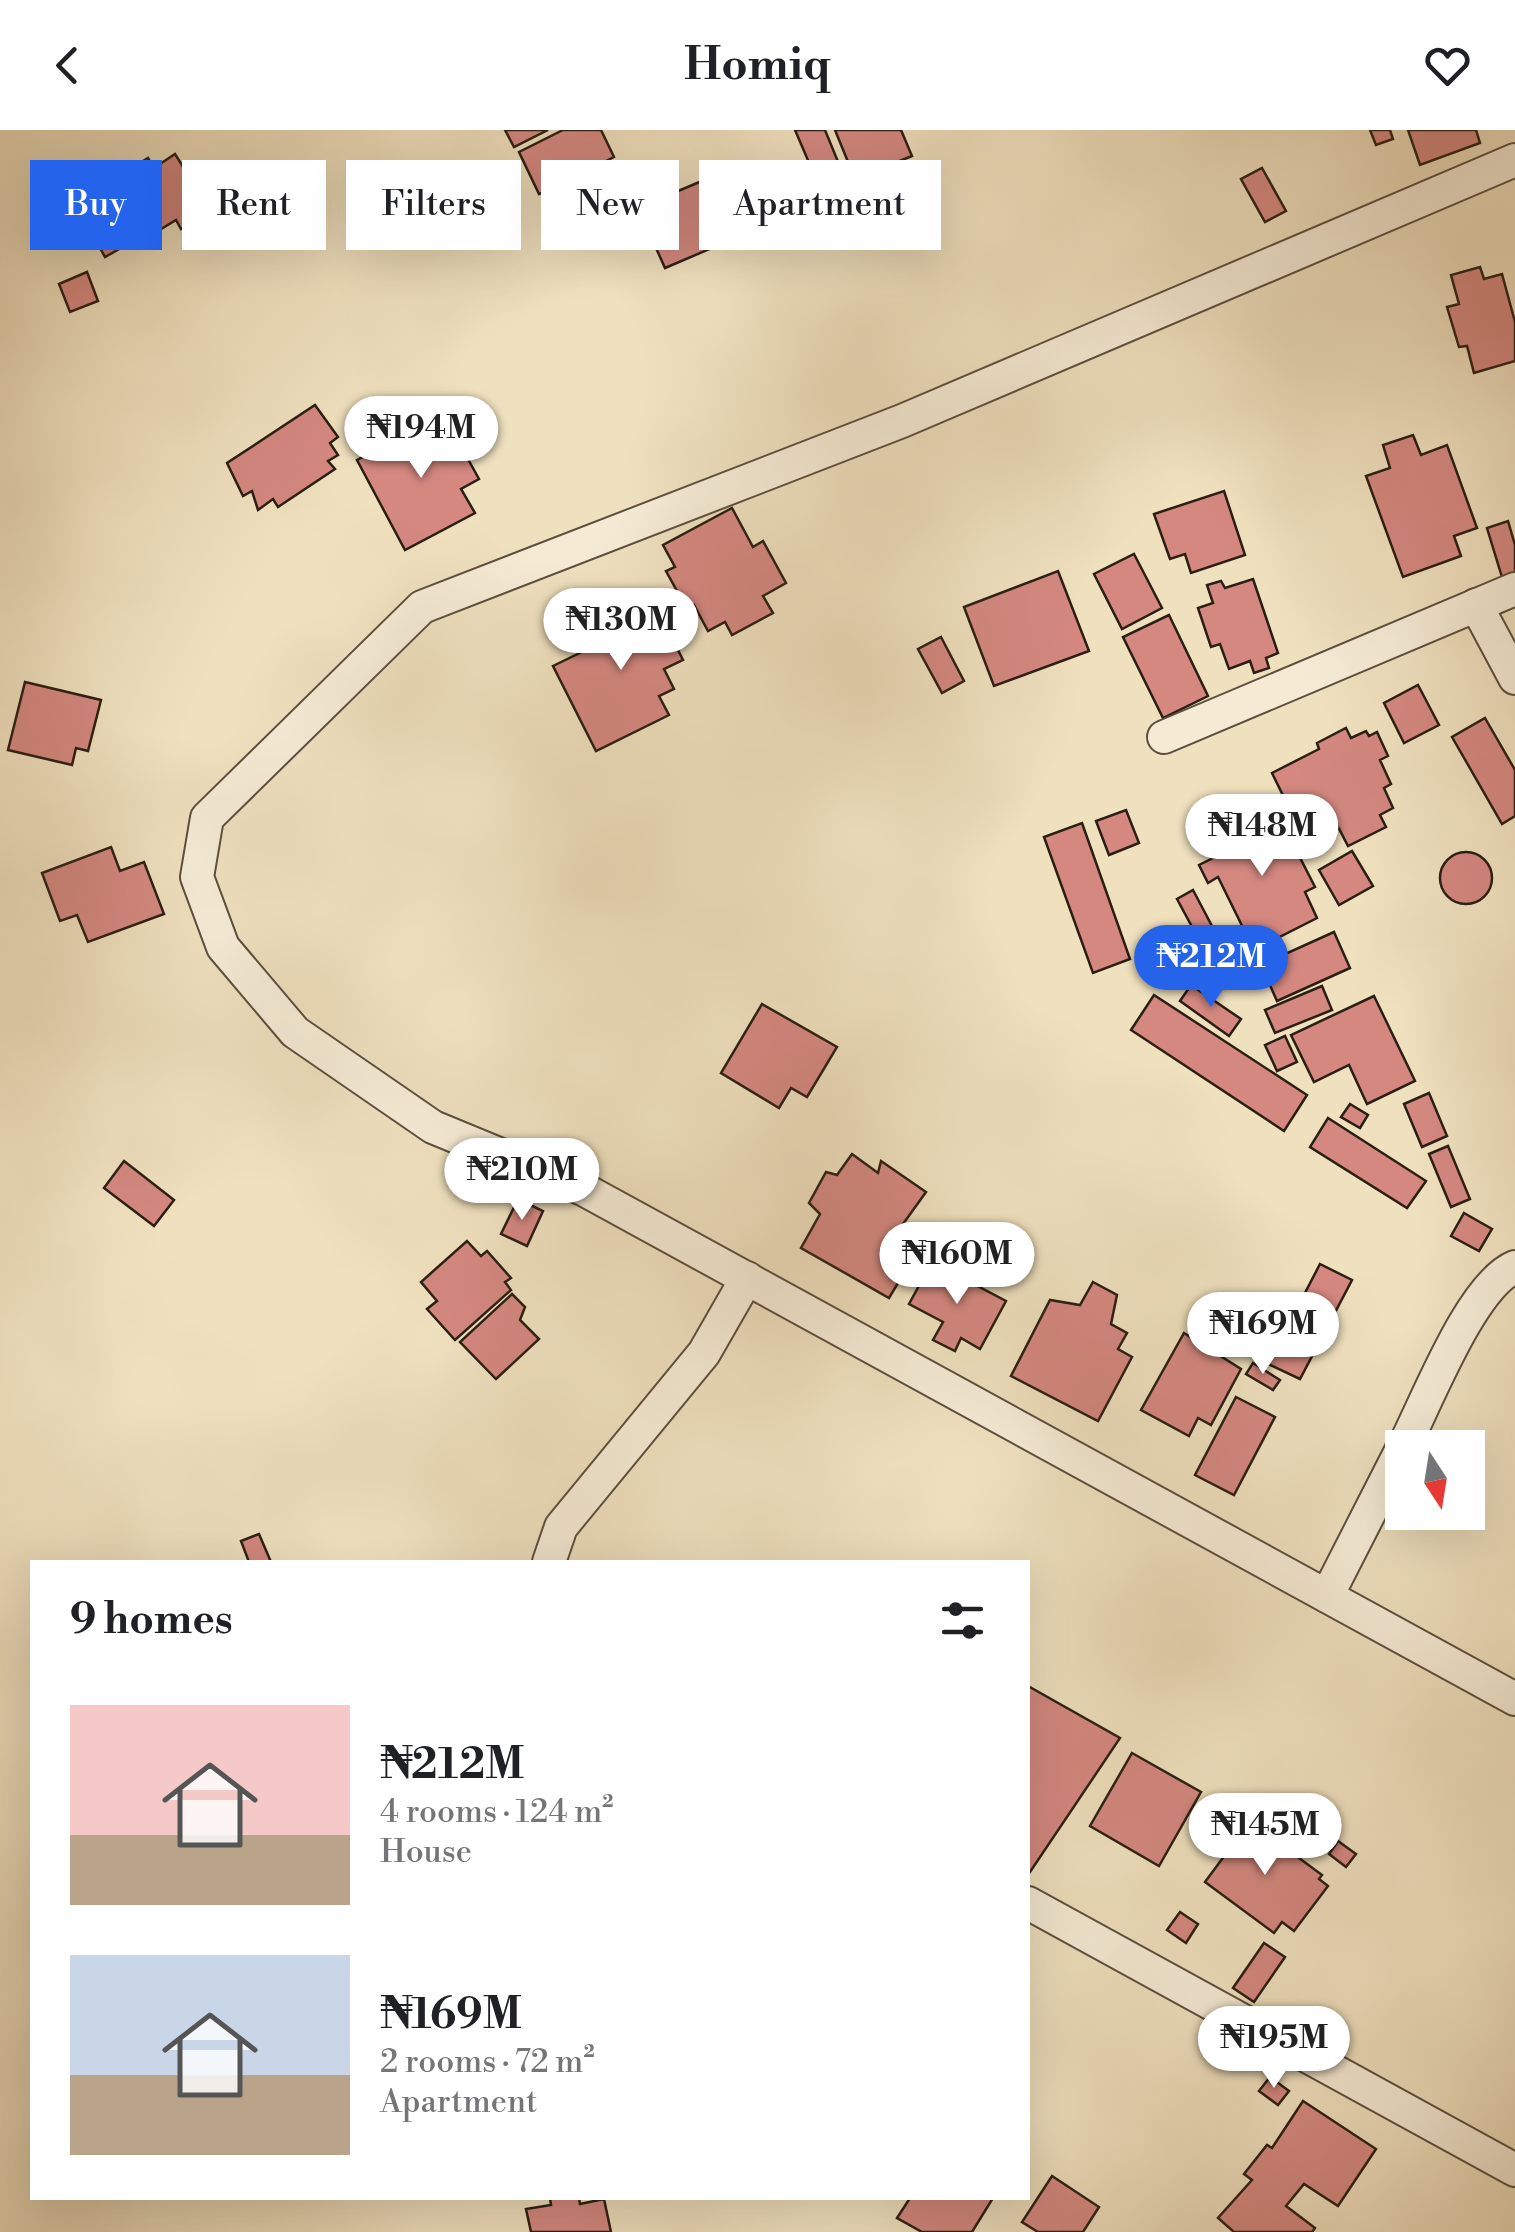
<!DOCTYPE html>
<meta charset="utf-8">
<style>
:root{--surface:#fff;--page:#f2f2f2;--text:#202124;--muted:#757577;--accent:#2563eb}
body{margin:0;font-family:"Libre Bodoni",serif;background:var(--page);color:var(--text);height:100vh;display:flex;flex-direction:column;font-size:38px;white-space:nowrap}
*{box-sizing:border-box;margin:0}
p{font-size:32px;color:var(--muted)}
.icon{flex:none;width:55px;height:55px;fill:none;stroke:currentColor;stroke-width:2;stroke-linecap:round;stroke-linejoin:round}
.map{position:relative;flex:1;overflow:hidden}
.side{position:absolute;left:30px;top:1430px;width:1000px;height:640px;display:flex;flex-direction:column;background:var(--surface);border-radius:0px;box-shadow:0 10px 40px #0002}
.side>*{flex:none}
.guide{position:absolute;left:30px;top:30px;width:1000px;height:90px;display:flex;gap:20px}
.needle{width:65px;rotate:168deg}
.buttons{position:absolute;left:1385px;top:1300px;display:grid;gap:20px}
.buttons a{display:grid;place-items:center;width:100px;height:100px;border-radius:0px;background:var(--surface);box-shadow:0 10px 40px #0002;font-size:50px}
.price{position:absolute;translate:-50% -85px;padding:0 22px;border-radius:35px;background:#fff;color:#222;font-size:32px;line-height:65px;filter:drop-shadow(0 2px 5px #0008)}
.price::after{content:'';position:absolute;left:50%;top:60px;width:30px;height:22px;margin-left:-15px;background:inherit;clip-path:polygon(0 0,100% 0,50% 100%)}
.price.active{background:var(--accent);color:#fff}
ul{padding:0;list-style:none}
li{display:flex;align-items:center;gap:30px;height:250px;padding:0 40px}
li span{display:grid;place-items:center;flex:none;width:280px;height:200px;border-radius:0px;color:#555}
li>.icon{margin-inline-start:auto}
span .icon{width:120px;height:120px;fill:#fffc;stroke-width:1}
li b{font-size:42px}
h2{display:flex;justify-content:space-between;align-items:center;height:120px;padding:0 40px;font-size:42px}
.chip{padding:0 35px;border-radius:0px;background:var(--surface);box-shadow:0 10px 40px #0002;font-size:35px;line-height:90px}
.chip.active{background:var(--accent);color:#fff}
header{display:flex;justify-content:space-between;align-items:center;height:130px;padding:0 40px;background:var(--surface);font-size:45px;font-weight:800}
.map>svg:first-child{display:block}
.building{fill:#d48880;stroke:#2b1e13;stroke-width:2.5}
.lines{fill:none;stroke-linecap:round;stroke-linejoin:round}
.street-casing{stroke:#5c4e3e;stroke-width:36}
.street{stroke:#f5ebd5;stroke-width:32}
</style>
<header><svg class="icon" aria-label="back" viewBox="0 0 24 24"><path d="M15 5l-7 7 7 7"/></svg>Homiq<svg class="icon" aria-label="heart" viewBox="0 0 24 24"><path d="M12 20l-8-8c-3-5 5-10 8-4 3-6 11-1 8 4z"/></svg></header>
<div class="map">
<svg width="1515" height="2102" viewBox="0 0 1515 2102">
<rect width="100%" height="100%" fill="#efe0be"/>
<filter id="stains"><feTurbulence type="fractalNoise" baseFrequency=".002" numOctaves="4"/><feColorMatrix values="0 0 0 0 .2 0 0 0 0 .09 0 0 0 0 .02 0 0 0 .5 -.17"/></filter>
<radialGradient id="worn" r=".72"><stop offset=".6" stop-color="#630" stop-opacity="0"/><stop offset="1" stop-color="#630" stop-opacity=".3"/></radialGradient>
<g class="building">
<polygon points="505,0 548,0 514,17"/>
<polygon points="563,0 601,0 614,27 539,64 519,22"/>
<polygon points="795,0 825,0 841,39 816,49"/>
<polygon points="835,0 901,0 912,26 855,49"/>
<polygon points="1370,0 1390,0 1393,9 1376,15"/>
<polygon points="1408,0 1476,0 1480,13 1420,35"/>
<polygon points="175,24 211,81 181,99 176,90 138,113 115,76 133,65 120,45 148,28 154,38"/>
<polygon points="742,34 768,94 665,138 638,78"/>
<polygon points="1262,38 1286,81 1265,92 1241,49"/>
<polygon points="792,61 805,100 780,108 767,69"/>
<polygon points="104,69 128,114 105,127 84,89"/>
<polygon points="1480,137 1484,149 1502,144 1515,192 1515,231 1474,243 1467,216 1459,217 1447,177 1459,174 1451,145"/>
<polygon points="87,142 98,171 70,182 59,154"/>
<polygon points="315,275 338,307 330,313 338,325 328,331 335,339 278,377 273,369 258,380 252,361 243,366 227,333"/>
<polygon points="443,284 479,349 461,359 475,383 405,420 357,330"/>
<polygon points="1413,305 1421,325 1447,315 1477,398 1454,406 1461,426 1403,447 1366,346 1390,338 1383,315"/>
<polygon points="1224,361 1245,425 1191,443 1185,424 1170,429 1154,384"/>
<polygon points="732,378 753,417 763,411 786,453 763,466 773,483 732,505 725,492 708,501 694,475 687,479 666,441 675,437 663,415"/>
<polygon points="1508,391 1515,415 1515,454 1505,457 1487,398"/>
<polygon points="1134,424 1162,478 1122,499 1094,444"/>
<polygon points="1058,441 1089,521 994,556 964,477"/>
<polygon points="1253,449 1278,523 1266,528 1269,538 1254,543 1250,531 1229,539 1220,514 1211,517 1198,478 1213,473 1207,455 1221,451 1225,458"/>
<polygon points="650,465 683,530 664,539 674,559 659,566 669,585 596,621 553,536 596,515 586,496"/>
<polygon points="1169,485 1208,566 1163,588 1123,507"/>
<polygon points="941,507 964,551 942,563 918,519"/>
<polygon points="25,552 101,570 88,621 76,618 72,635 8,620"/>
<polygon points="1418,555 1439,595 1404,613 1384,573"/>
<polygon points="1485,588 1515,640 1515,686 1502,694 1452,607"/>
<polygon points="1346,598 1351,608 1366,601 1369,606 1377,602 1388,626 1380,630 1391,654 1384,658 1393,678 1380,685 1386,697 1348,716 1334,689 1319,697 1313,684 1298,696 1272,643 1319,619 1317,613"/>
<polygon points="1264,674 1287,720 1294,716 1315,757 1305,762 1317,788 1254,820 1218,747 1208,753 1199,735 1213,728 1208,718 1245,699 1239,687"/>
<polygon points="1126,680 1139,713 1109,725 1096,691"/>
<polygon points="1082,693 1130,829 1093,843 1044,707"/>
<polygon points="111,717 120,741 144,732 164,784 88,812 77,785 60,791 42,743"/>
<polygon points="1352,721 1373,756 1339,775 1319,740"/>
<circle cx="1466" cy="748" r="26"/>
<polygon points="1193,760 1213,798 1197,806 1177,769"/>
<polygon points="1334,802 1350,838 1277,871 1261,835"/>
<polygon points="1191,855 1241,889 1229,906 1180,871"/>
<polygon points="1322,856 1332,880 1275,903 1265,880"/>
<polygon points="1154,865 1307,965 1284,1001 1131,900"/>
<polygon points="1374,866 1415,951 1367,974 1349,935 1314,952 1291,905"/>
<polygon points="762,874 837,917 807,967 791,958 779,978 721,943"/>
<polygon points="1285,906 1297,932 1277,941 1265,915"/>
<polygon points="1429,963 1447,1006 1422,1017 1404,974"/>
<polygon points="1350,974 1368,985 1360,998 1341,987"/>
<polygon points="1328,988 1426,1051 1407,1078 1310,1017"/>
<polygon points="1448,1016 1470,1069 1451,1077 1429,1024"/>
<polygon points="852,1024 878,1043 881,1031 926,1062 898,1101 906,1113 895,1131 907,1138 889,1168 801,1118 820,1084 809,1073 826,1042 837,1045"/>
<polygon points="124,1031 174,1070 154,1096 104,1058"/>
<polygon points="518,1069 543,1081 527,1116 501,1104"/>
<polygon points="1464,1083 1492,1099 1479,1121 1451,1106"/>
<polygon points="467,1111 481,1126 487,1121 511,1148 505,1152 511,1160 455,1210 427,1179 437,1171 421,1152"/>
<polygon points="932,1132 1006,1171 980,1219 961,1208 955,1221 933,1210 943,1192 909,1174"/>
<polygon points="1320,1134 1352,1150 1300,1249 1268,1234"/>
<polygon points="1093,1152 1117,1165 1111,1194 1127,1203 1118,1219 1132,1227 1098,1291 1011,1246 1050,1170 1080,1175"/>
<polygon points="512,1164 525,1177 520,1190 539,1209 496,1249 460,1212"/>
<polygon points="1184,1203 1241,1239 1211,1295 1198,1288 1189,1306 1141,1280"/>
<polygon points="1253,1233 1280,1250 1273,1260 1246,1244"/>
<polygon points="1236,1267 1275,1287 1234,1365 1195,1345"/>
<polygon points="259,1404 271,1432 249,1432 241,1411"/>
<polygon points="1028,1556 1120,1608 1028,1745"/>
<polygon points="1132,1623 1201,1662 1159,1736 1090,1696"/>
<polygon points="1241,1685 1322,1745 1319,1749 1328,1756 1294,1801 1282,1792 1274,1803 1205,1752 1225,1725 1216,1719"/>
<polygon points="1338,1711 1356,1724 1346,1737 1329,1724"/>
<polygon points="1180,1782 1198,1794 1186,1813 1167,1800"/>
<polygon points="1264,1813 1285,1827 1254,1872 1233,1858"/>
<polygon points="1270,1947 1289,1961 1278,1975 1259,1961"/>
<polygon points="1303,1971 1376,2019 1338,2076 1304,2054 1286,2076 1315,2098 1312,2102 1234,2102 1218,2088 1252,2050 1244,2044 1267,2015 1272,2018"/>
<polygon points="1052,2046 1099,2077 1083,2102 1038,2102 1022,2092"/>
<polygon points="550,2068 579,2068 580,2074 604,2069 611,2102 531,2102 526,2079 551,2075"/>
<polygon points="910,2068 993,2068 972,2102 922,2102 897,2088"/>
</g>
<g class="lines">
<g class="street-casing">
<g id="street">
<polyline points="1515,30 902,291 422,477 207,688 197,747 223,817 295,902 433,997 583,1059 1515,1569"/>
<polyline points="1476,475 1515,548"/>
<polyline points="1164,607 1515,459"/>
<path d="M1403 1318C1426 1274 1471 1155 1515 1137"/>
<polyline points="549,1432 561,1397 704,1223 747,1148"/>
<polyline points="1327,1466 1402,1319"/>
<polyline points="1028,1773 1515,2040"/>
</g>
</g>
<use href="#street" class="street"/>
</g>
<rect width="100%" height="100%" filter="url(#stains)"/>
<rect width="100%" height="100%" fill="url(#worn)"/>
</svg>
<div class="buttons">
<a><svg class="needle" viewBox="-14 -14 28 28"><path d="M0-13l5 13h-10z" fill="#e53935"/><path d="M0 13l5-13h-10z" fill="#757577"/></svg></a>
</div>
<b class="price" style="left:421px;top:351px">₦194M</b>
<b class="price" style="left:621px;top:543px">₦130M</b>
<b class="price" style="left:1262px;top:749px">₦148M</b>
<b class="price active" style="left:1211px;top:880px">₦212M</b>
<b class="price" style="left:522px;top:1093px">₦210M</b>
<b class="price" style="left:957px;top:1177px">₦160M</b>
<b class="price" style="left:1263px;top:1247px">₦169M</b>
<b class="price" style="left:1265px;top:1748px">₦145M</b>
<b class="price" style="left:1274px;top:1961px">₦195M</b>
<div class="guide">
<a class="chip active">Buy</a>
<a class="chip">Rent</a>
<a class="chip">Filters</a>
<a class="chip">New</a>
<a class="chip">Apartment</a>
</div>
<section class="side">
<h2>9 homes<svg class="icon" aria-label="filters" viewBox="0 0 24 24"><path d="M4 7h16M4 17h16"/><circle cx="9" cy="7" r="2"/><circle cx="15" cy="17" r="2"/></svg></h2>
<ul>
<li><span style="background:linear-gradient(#f6c9c9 65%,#b9a48a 0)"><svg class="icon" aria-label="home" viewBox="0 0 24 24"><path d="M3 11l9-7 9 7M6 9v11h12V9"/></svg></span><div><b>₦212M</b><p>4 rooms · 124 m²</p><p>House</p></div></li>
<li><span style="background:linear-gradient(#c9d6e8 60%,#b9a48a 0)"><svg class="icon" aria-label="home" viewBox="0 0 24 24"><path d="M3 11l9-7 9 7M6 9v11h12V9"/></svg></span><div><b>₦169M</b><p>2 rooms · 72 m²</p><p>Apartment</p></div></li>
</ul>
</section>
</div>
